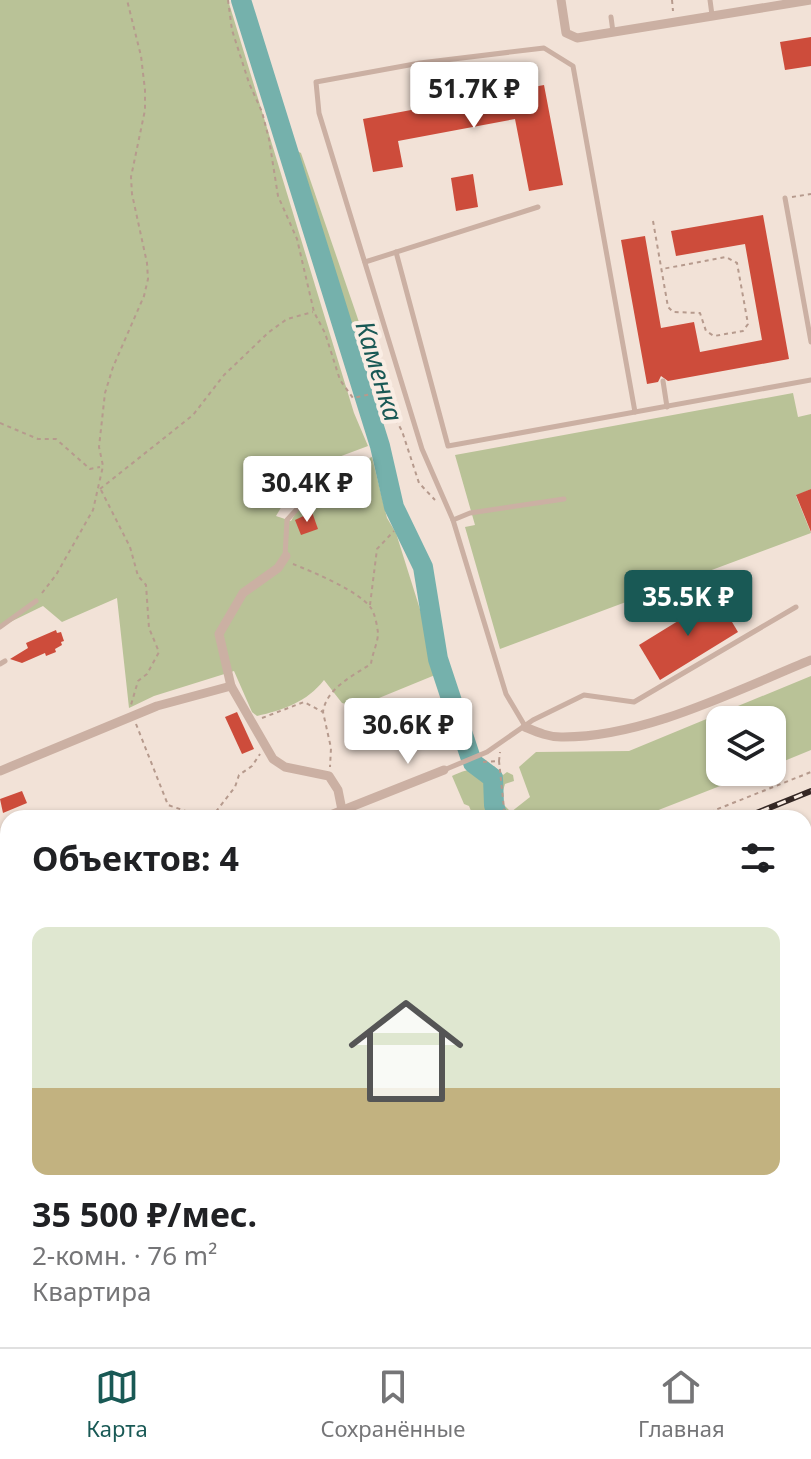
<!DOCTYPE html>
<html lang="ru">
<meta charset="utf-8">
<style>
:root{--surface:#fff;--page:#f6f6f6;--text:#202124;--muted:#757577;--line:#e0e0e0;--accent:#195955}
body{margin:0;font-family:"Noto Sans",sans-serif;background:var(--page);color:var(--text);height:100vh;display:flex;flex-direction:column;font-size:30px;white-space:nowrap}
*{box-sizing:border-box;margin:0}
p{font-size:26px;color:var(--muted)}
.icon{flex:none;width:44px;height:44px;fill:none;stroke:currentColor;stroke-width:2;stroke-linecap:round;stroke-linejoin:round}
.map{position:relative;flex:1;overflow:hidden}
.sheet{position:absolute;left:0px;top:810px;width:812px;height:538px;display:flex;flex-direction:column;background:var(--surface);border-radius:24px 24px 0 0;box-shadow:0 2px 6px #0004}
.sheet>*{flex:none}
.controls{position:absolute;left:706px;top:706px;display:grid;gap:16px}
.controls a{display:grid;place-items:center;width:80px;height:80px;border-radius:16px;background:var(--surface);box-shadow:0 2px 6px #0004;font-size:40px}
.price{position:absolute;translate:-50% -68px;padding:0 18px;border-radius:8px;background:#fff;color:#222;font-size:26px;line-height:52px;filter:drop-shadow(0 2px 4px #0008)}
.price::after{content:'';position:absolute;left:50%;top:48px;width:24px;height:18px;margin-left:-12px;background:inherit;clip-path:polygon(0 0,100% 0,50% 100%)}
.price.selected{background:var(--accent);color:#fff}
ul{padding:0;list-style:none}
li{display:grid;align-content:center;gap:16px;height:424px;padding:0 32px}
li+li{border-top:2px solid var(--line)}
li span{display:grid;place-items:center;height:248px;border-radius:16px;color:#555}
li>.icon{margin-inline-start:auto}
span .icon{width:144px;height:144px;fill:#fffc;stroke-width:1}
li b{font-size:34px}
h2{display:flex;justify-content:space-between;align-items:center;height:96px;padding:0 32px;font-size:34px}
.tabs{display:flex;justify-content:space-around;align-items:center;height:112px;border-top:2px solid var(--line);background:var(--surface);font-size:22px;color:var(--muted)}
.tabs a{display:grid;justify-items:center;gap:4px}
.tabs .selected{color:var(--accent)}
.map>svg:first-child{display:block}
.green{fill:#b9c297}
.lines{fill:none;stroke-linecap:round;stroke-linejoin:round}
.river{stroke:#75b1ac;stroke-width:20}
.building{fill:#cd4c3b}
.path{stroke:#b69a8d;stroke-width:2;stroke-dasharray:4 4;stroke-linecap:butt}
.service{stroke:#cbb0a3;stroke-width:5}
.minor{stroke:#cbb0a3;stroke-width:9}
.rail-casing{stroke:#352825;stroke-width:6}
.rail{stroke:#faede4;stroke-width:3;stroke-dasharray:9;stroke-linecap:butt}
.labels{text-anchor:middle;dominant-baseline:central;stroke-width:8;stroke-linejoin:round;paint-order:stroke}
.water-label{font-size:26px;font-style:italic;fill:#195955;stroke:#faede4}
</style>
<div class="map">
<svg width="811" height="1347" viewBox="0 0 811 1347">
<rect width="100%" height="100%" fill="#f2e2d7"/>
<g class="green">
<path d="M0 0H228L354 413 368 446 296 473 295 484 276 516 291 521 317 476 372 457 387 518 396 533 440 673 357 707 342 703 324 680C307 702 283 710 257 716L252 712 234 671 154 696 129 708 117 598 62 622 43 606 0 627Z"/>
<polygon points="285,145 301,153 372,360 359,387"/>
<polygon points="793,393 798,417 811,414 811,489 796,496 811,533 500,649 465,527 475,525 455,455"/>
<path d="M811 676V750L772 766V720H720V772H756L638 818H474L469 806 464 804 452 776C463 771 471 767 483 773L494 766 503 775 507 772 513 775 514 781 505 784 500 801 511 812 530 797 519 767 536 752 629 751Z"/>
</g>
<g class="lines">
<g class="river">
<polyline points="241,0 380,446 394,507 423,567 438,659 470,756"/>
<polyline points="473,763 493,778 494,805 498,818"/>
<polyline points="356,1347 357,1340"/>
</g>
</g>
<g class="building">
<polygon points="811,37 811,66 785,70 780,42"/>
<polygon points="544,85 563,185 529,191 515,119 398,141 403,167 373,172 363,119"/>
<polygon points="473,174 478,207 456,211 451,178"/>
<polygon points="763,215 789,359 668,381 661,376 658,382 647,384 621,240 645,236 661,328 694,322 700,352 762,340 745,244 676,256 671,231"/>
<polygon points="811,489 811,532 796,495"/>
<polygon points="312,512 318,529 301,535 295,520"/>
<polygon points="717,597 738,632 660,680 639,645"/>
<polygon points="56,630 57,633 61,632 64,641 61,642 62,645 55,649 56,652 46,656 45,653 22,663 10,659 28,648 26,643"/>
<polygon points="237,712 254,749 242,754 225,717"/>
<polygon points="22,791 27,803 3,813 0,799"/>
</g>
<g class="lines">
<g class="path">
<polyline points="228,0 232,30 249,83 262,112 269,139 278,196 297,239 314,312 325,333 340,380 353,398 381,392 402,431 419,483 435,500"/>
<polyline points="672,0 673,11"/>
<polyline points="792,197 811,194"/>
<polyline points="653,221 668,307 673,312 700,313 706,331 714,336 743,331 748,324 737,263 726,257 662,269"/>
<polyline points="0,423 38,439 56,439 90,469 100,467"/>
<polyline points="100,489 193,415 224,375 269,332 287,319 313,312"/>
<polyline points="101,490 130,547 138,576 146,585 149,628 159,652 147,674 138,681 131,705"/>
<path d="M293 564C313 572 359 591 371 608 375 614 377 625 378 633 378 643 372 654 371 664 352 676 326 689 323 712"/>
<polyline points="42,593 56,575 93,510 103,466 99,447 105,393 113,367 144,296 148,279 147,263 132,194 131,177 145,110 145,90 141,56 127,0"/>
<polyline points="370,605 377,549 394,531"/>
<polyline points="262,718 304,702 323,712 331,748 330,767"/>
<polyline points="136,724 168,805 206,818"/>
<polyline points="499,761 505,818"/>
<polyline points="483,762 499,761 500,752"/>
<polyline points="211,818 235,787 239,775 252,766 260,754"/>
<polyline points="695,818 811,772"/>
<polyline points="804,1179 811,1180"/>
</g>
<g class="service">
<polyline points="710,0 712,15"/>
<polyline points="611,17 613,32"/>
<polyline points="785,198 811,342"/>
<polyline points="396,252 448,446 811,380"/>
<polyline points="365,262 538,207"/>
<polyline points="663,381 667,407"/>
<polyline points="453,520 470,513 564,499"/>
<polyline points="285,557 287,520 297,509"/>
<polyline points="0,627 36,601"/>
<polyline points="0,664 5,661"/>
<polyline points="525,726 506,694 453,520 422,449 319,113 316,82 420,63 544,48 573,66 635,412"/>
<polyline points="444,770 487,752 533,720 584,695 634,702 796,607"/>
<polyline points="804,900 811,899"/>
<polyline points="804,987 811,985"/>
<polyline points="804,1088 810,1119 804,1164"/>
<polyline points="804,1242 811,1243"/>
<polyline points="790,1347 790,1340"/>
</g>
<g class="minor">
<polyline points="561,0 566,33 577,38 811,0"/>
<polyline points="231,686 219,634 243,593 278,568 286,556"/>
<path d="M525 727C537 732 548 737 561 737 643 738 735 691 811 660"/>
<polyline points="0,771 157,706 231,686 273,759 285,767 329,776 338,790 342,810"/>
<polyline points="323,818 444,770"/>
<polyline points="0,949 8,946"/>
<polyline points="0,1265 8,1264"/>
<polyline points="482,1347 483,1340"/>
<polyline points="712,1347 712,1340"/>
</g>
<g class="rail-casing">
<g id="rail">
<polyline points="744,818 811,791"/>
<polyline points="0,1116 8,1113"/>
</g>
</g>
<use href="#rail" class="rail"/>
</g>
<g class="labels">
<g class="water-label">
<text transform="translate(380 371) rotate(73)">Каменка</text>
</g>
</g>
</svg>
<div class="controls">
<a><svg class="icon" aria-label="layers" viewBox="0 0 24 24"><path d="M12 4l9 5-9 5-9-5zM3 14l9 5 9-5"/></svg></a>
</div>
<b class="price" style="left:474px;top:130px">51.7K ₽</b>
<b class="price" style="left:307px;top:524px">30.4K ₽</b>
<b class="price selected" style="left:688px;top:638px">35.5K ₽</b>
<b class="price" style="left:408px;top:766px">30.6K ₽</b>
<section class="sheet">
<h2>Объектов: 4<svg class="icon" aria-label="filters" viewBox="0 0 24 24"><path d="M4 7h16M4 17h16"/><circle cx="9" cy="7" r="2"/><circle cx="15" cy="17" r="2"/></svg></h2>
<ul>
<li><span style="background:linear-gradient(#dfe7d0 65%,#c2b280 0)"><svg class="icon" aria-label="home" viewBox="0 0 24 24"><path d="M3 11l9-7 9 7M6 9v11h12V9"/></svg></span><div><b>35 500 ₽/мес.</b><p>2-комн. · 76 m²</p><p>Квартира</p></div></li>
</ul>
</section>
</div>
<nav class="tabs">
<a class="selected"><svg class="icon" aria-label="map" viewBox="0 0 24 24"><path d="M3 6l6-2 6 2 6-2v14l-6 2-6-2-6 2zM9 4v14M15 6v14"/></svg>Карта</a>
<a><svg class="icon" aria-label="saved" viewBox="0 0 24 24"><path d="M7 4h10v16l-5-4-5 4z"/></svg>Сохранённые</a>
<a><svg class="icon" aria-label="home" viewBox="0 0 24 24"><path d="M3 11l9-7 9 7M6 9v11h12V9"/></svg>Главная</a>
</nav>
